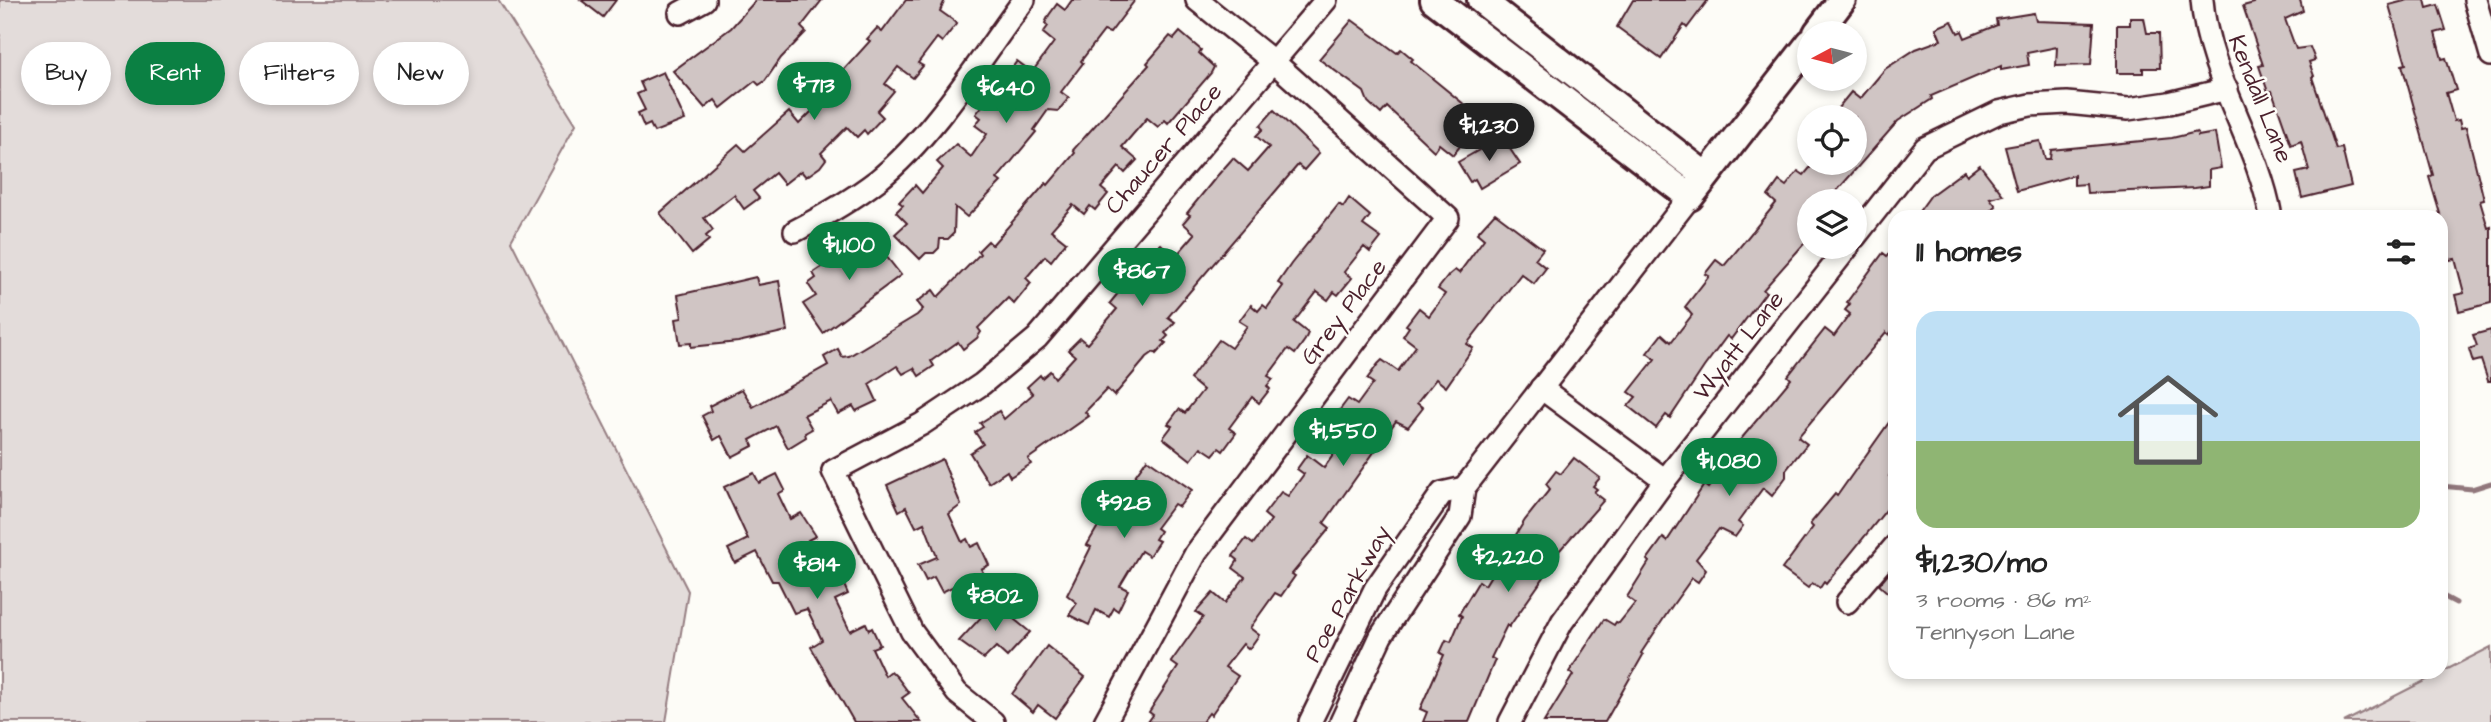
<!DOCTYPE html>
<meta charset="utf-8">
<style>
:root{--surface:#fff;--page:#f6f6f6;--text:#222;--muted:#767676;--line:#e0e0e0;--accent:#0b8043}
body{margin:0;font-family:"Architects Daughter",sans-serif;background:var(--page);color:var(--text);height:100vh;display:flex;flex-direction:column;font-size:26px;white-space:nowrap}
*{box-sizing:border-box;margin:0}
p{font-size:23px;color:var(--muted)}
.icon{flex:none;width:38px;height:38px;fill:none;stroke:currentColor;stroke-width:2;stroke-linecap:round;stroke-linejoin:round}
.map{position:relative;flex:1;overflow:hidden}
.drawer{position:absolute;left:1888px;top:210px;width:560px;height:469px;display:flex;flex-direction:column;background:var(--surface);border-radius:21px;box-shadow:0 4px 10px #0003}
.drawer>*{flex:none}
.top-card{position:absolute;left:21px;top:42px;width:665px;height:63px;display:flex;gap:14px}
.needle{width:46px;rotate:263deg}
.fabs{position:absolute;left:1797px;top:21px;display:grid;gap:14px}
.fabs a{display:grid;place-items:center;width:70px;height:70px;border-radius:50%;background:var(--surface);box-shadow:0 4px 10px #0003;font-size:35px}
.price{position:absolute;translate:-50% -60px;padding:0 16px;border-radius:24px;background:var(--accent);color:#fff;font-size:23px;line-height:46px;filter:drop-shadow(0 2px 4px #0008)}
.price::after{content:'';position:absolute;left:50%;top:42px;width:21px;height:16px;margin-left:-10px;background:inherit;clip-path:polygon(0 0,100% 0,50% 100%)}
.price.on{background:#222;color:#fff}
ul{padding:0;list-style:none}
li{display:grid;align-content:center;gap:14px;height:371px;padding:0 28px}
li+li{border-top:2px solid var(--line)}
li span{display:grid;place-items:center;height:217px;border-radius:21px;color:#555}
li>.icon{margin-inline-start:auto}
span .icon{width:126px;height:126px;fill:#fffc;stroke-width:1}
li b{font-size:30px}
h2{display:flex;justify-content:space-between;align-items:center;height:84px;padding:0 28px;font-size:30px}
.tag{padding:0 24px;border-radius:32px;background:var(--surface);box-shadow:0 4px 10px #0003;font-size:24px;line-height:63px}
.tag.on{background:var(--accent);color:#fff}
.map>svg:first-child{display:block}
.green{fill:#e3dcda;stroke:#967e82;stroke-width:2}
.lines{fill:none;stroke-linecap:round;stroke-linejoin:round}
.stream{stroke:#91777b;stroke-width:5}
.building{fill:#d0c5c4;stroke:#4a1f2b;stroke-width:2}
.minor-casing{stroke:#4a1f2b;stroke-width:26}
.major-casing{stroke:#4a1f2b;stroke-width:32}
.minor{stroke:#fdfcf7;stroke-width:21}
.major{stroke:#fdfcf7;stroke-width:26}
.labels{text-anchor:middle;dominant-baseline:central;stroke-width:5;stroke-linejoin:round;paint-order:stroke}
.street-label{font-size:24px;fill:#4a1f2b;stroke:#fdfcf7}
</style>
<div class="map">
<svg width="2491" height="722" viewBox="0 0 2491 722">
<rect width="100%" height="100%" fill="#fdfcf7"/>
<filter id="ink" filterUnits="userSpaceOnUse"><feTurbulence type="fractalNoise" baseFrequency=".0143" numOctaves="2"/><feDisplacementMap in="SourceGraphic" scale="14" xChannelSelector="R" yChannelSelector="G"/><feConvolveMatrix kernelMatrix="1 2 1 2 8 2 1 2 1" color-interpolation-filters="sRGB"/></filter>
<g filter="url(#ink)">
<g class="green">
<polygon points="0,0 498,0 576,124 511,241 688,591 666,722 0,722"/>
<polygon points="2491,647 2491,722 2344,722"/>
</g>
<g class="lines">
<g class="stream">
<polyline points="2441,486 2472,489 2491,483"/>
<polyline points="2441,595 2456,603"/>
</g>
</g>
<g class="building">
<polygon points="581,0 616,0 603,17"/>
<polygon points="756,0 822,0 801,27 806,32 781,58 765,81 759,85 755,81 721,108 715,100 705,108 673,71 731,28"/>
<polygon points="906,0 945,0 940,11 957,23 942,42 937,38 918,63 923,66 913,78 898,67 885,84 894,91 877,111 883,117 867,134 864,130 857,137 847,127 821,153 826,159 820,167 806,177 801,171 784,184 775,173 753,191 759,198 744,209 734,195 704,218 713,230 706,236 709,240 692,254 660,213 738,144 745,151 789,112 799,124 825,98 821,95 870,41 867,39 877,28 882,32"/>
<polygon points="1072,0 1135,0 1110,33 1104,31 1081,61 1083,63 1061,92 1069,98 1058,111 1048,110 1034,130 1036,132 997,179 1001,182 967,217 955,207 954,233 948,239 940,239 939,248 934,253 926,253 920,259 895,234 907,223 896,212 903,205 899,202 915,185 922,193 943,168 937,162 956,144 971,157 987,134 975,125 981,118 976,114 989,97 997,102 1013,80 1007,75 1017,61 1032,72 1054,42 1043,33 1048,26 1045,23 1049,15 1057,4 1065,10"/>
<polygon points="1633,0 1708,0 1687,28 1684,25 1661,59 1617,27"/>
<polygon points="2253,0 2300,0 2303,11 2285,19 2296,49 2310,47 2315,60 2309,62 2314,76 2312,77 2336,149 2342,148 2351,186 2302,198 2296,173 2309,170 2301,141 2291,145 2272,91 2268,92 2259,66 2263,65 2243,6 2254,3"/>
<polygon points="2408,0 2425,0 2427,8 2438,5 2446,30 2435,33 2442,59 2446,58 2456,90 2446,93 2454,121 2459,120 2461,128 2466,127 2484,200 2480,201 2488,228 2491,227 2491,303 2459,311 2455,295 2464,293 2455,259 2449,260 2441,232 2441,217 2429,177 2433,175 2402,65 2406,64 2389,5"/>
<polygon points="2034,13 2036,21 2094,23 2091,65 2056,66 2057,47 2027,53 2029,65 2001,70 2001,66 1931,96 1932,99 1898,121 1828,201 1810,201 1810,237 1763,290 1766,292 1731,339 1727,336 1704,367 1670,418 1666,415 1656,428 1628,406 1636,397 1629,392 1655,359 1647,353 1662,334 1671,342 1692,315 1685,307 1709,276 1705,274 1716,260 1724,266 1776,203 1768,196 1779,181 1786,186 1798,171 1804,175 1814,163 1855,163 1855,117 1847,117 1837,109 1851,92 1860,99 1885,69 1916,49 1941,40 1936,28 1952,21 1958,33 1962,31 1965,38 1997,25 1996,19"/>
<polygon points="2130,18 2144,18 2147,33 2159,33 2160,68 2143,68 2143,73 2117,73 2117,25 2130,25"/>
<polygon points="1352,20 1397,53 1401,49 1413,59 1411,61 1482,119 1453,155 1439,144 1434,151 1387,107 1381,114 1368,102 1364,92 1319,59"/>
<polygon points="1180,32 1201,50 1199,53 1214,67 1211,73 1168,123 1165,120 1158,127 1147,118 1122,147 1137,160 1125,173 1119,167 1101,188 1108,194 1095,210 1090,206 1084,214 1073,205 1051,230 1066,242 1051,261 1045,256 1026,278 1031,283 1014,304 1008,298 978,328 981,332 977,338 963,349 958,342 931,361 934,366 919,376 914,368 903,374 897,366 869,384 877,401 856,411 853,406 838,414 831,401 804,415 812,429 805,433 806,437 788,448 776,426 750,440 753,446 732,457 721,436 714,440 702,416 711,411 709,406 742,389 753,407 828,365 824,357 838,349 842,357 849,356 917,315 923,309 917,302 933,290 938,297 980,254 978,251 988,241 992,245 1046,183 1048,185 1075,153 1073,150 1149,65 1147,63 1170,36 1174,39"/>
<polygon points="663,72 685,120 654,132 650,124 644,127 638,113 645,110 637,94 644,91 640,82"/>
<polygon points="1274,110 1319,153 1304,170 1298,165 1168,317 1175,322 1165,333 1168,336 1163,341 1166,343 1156,354 1154,352 1147,357 1114,396 1107,389 1085,412 1089,416 1028,459 1031,464 1010,477 1007,471 989,483 970,453 983,444 975,432 983,427 980,423 999,411 1004,419 1033,394 1027,387 1040,375 1042,378 1050,371 1055,378 1075,356 1068,350 1080,338 1087,344 1117,309 1110,303 1155,248 1161,244 1175,257 1195,234 1183,223 1190,215 1187,213 1217,176 1233,158 1248,171 1269,147 1256,136 1263,129 1260,126"/>
<polygon points="2197,132 2198,136 2215,133 2221,168 2209,170 2209,186 2195,188 2087,193 2086,184 2074,185 2074,175 2017,191 2005,147 2040,141 2045,159 2050,159 2051,150 2172,138"/>
<polygon points="1502,137 1520,164 1480,188 1475,179 1470,182 1458,162"/>
<polygon points="1980,165 2003,195 1990,198 1996,206 1989,212 1993,217 1915,217 1931,195 1964,171 1967,175"/>
<polygon points="1349,198 1370,216 1363,225 1381,238 1370,252 1364,247 1344,272 1352,278 1338,295 1334,292 1328,300 1317,292 1294,322 1308,333 1305,340 1295,354 1288,349 1268,376 1273,379 1267,386 1270,389 1259,403 1252,397 1229,428 1236,433 1223,451 1219,448 1213,455 1201,447 1191,460 1163,438 1172,426 1168,424 1179,409 1185,413 1203,390 1190,379 1219,340 1231,348 1247,326 1239,321 1251,305 1258,311 1263,305 1267,308 1283,286 1278,283 1291,264 1339,204 1343,207"/>
<polygon points="1495,213 1543,249 1535,259 1546,268 1534,284 1521,274 1467,344 1473,348 1446,387 1436,379 1417,403 1423,408 1408,427 1396,421 1324,523 1330,528 1292,574 1295,576 1281,596 1275,593 1250,628 1259,635 1249,649 1243,644 1225,667 1238,676 1211,715 1209,713 1202,722 1148,722 1153,715 1149,712 1178,667 1171,662 1203,617 1196,612 1213,593 1225,603 1245,577 1233,568 1238,560 1233,556 1246,539 1253,544 1271,520 1264,514 1281,492 1288,496 1304,474 1297,469 1307,455 1324,468 1347,435 1335,426 1340,418 1336,415 1348,399 1357,405 1373,383 1367,379 1378,364 1382,360 1398,371 1416,346 1403,336 1409,327 1406,325 1419,308 1429,316 1445,294 1438,289 1449,275 1455,270 1459,273 1484,239 1477,233"/>
<polygon points="867,232 901,275 823,333 803,304 816,296 808,284 816,278 813,273 852,247"/>
<polygon points="1895,245 1895,326 1889,335 1886,332 1798,437 1807,444 1786,470 1786,477 1772,496 1763,488 1738,522 1743,526 1735,537 1719,529 1696,559 1706,570 1698,582 1692,578 1672,606 1641,653 1643,655 1605,722 1544,722 1573,675 1569,672 1604,619 1614,625 1616,622 1619,623 1635,603 1627,597 1649,562 1647,560 1663,538 1667,541 1704,485 1708,488 1729,460 1726,457 1791,379 1788,376 1825,329 1834,336 1850,314 1845,310 1850,304 1847,302 1883,253 1887,256"/>
<polygon points="756,277 758,285 779,281 787,331 738,342 691,347 691,343 680,344 676,319 682,318 678,295"/>
<polygon points="2491,330 2491,381 2488,381 2481,360 2473,362 2469,349 2477,346 2473,335"/>
<polygon points="1895,414 1895,467 1889,476 1895,481 1895,499 1826,584 1824,582 1820,588 1812,583 1808,588 1782,569 1813,527 1810,524 1835,494 1837,496"/>
<polygon points="1574,458 1600,478 1593,486 1597,489 1594,492 1604,500 1544,568 1541,576 1544,577 1509,627 1507,625 1491,658 1495,660 1469,722 1423,722 1427,712 1420,709 1444,655 1440,653 1446,640 1451,642 1462,616 1459,614 1479,581 1485,585 1525,520 1550,489 1546,484 1556,471 1561,474"/>
<polygon points="942,459 961,505 949,514 962,542 967,539 971,547 979,543 989,565 981,569 983,572 942,592 934,577 926,581 918,565 937,557 924,523 916,527 906,507 899,511 887,485"/>
<polygon points="1147,459 1192,490 1179,507 1174,504 1156,528 1160,531 1155,539 1159,541 1149,556 1141,551 1120,586 1128,590 1118,611 1114,608 1109,617 1096,610 1089,625 1069,615 1077,603 1067,595 1091,547 1087,545 1104,516 1101,514 1109,501 1115,504"/>
<polygon points="754,473 759,483 777,474 785,490 778,494 790,519 801,513 816,536 808,540 823,570 839,562 848,581 844,585 848,594 835,600 850,631 866,623 869,630 872,628 880,645 872,648 885,676 891,671 897,677 909,693 902,698 921,722 854,722 811,647 822,640 807,609 794,613 778,581 772,581 757,552 735,563 728,549 748,539 724,487"/>
<polygon points="1895,566 1895,599 1879,585"/>
<polygon points="994,603 1030,632 1007,657 996,647 984,659 959,641"/>
<polygon points="1047,646 1085,677 1055,718 1038,705 1033,712 1012,694"/>
</g>
<g class="lines">
<g class="minor-casing">
<g id="minor">
<path d="M2202 0C2208 76 2258 142 2271 217"/>
<polyline points="2475,0 2491,55"/>
<polyline points="680,13 704,0"/>
<path d="M795 231C824 216 852 200 878 180 935 134 980 59 1024 0"/>
<polyline points="1855,237 1925,148 1999,112 2030,105 2067,103 2128,109 2169,103 2227,89"/>
<polyline points="1541,388 1665,480"/>
<polyline points="1464,488 1690,197"/>
<polyline points="1847,602 1895,546"/>
<polyline points="993,722 957,693 912,632 833,471 922,424 982,384 1037,338 1326,0"/>
<polyline points="1105,722 1196,553 1448,218 1274,62 1197,0"/>
<polyline points="1310,722 1375,589 1442,493 1464,488"/>
<polyline points="1341,722 1381,636 1460,516 1464,488"/>
<polyline points="1510,722 1562,622 1665,480 1848,247"/>
</g>
</g>
<g class="major-casing">
<g id="major">
<polyline points="1434,0 1690,197 1810,43"/>
<polyline points="1481,0 1706,176"/>
<polyline points="1817,33 1842,0"/>
</g>
</g>
<use href="#minor" class="minor"/>
<use href="#major" class="major"/>
</g>
</g>
<g class="labels">
<g class="street-label">
<text transform="translate(2260 99) rotate(68)">Kendall Lane</text>
<text transform="translate(1164 149) rotate(-49)">Chaucer Place</text>
<text transform="translate(1344 312) rotate(-53)">Grey Place</text>
<text transform="translate(1739 346) rotate(-52)">Wyatt Lane</text>
<text transform="translate(1348 594) rotate(-61)">Poe Parkway</text>
</g>
</g>
</svg>
<div class="fabs">
<a><svg class="needle" viewBox="-14 -14 28 28"><path d="M0-13l5 13h-10z" fill="#e53935"/><path d="M0 13l5-13h-10z" fill="#767676"/></svg></a>
<a><svg class="icon" aria-label="locate" viewBox="0 0 24 24"><circle cx="12" cy="12" r="6"/><path d="M12 2v4M12 18v4M2 12h4M18 12h4"/></svg></a>
<a><svg class="icon" aria-label="layers" viewBox="0 0 24 24"><path d="M12 4l9 5-9 5-9-5zM3 14l9 5 9-5"/></svg></a>
</div>
<b class="price" style="left:814px;top:122px">$713</b>
<b class="price" style="left:1006px;top:125px">$640</b>
<b class="price on" style="left:1489px;top:163px">$1,230</b>
<b class="price" style="left:849px;top:282px">$1,100</b>
<b class="price" style="left:1142px;top:308px">$867</b>
<b class="price" style="left:1343px;top:468px">$1,550</b>
<b class="price" style="left:1729px;top:498px">$1,080</b>
<b class="price" style="left:1124px;top:540px">$928</b>
<b class="price" style="left:1508px;top:594px">$2,220</b>
<b class="price" style="left:817px;top:601px">$814</b>
<b class="price" style="left:995px;top:633px">$802</b>
<div class="top-card">
<a class="tag">Buy</a>
<a class="tag on">Rent</a>
<a class="tag">Filters</a>
<a class="tag">New</a>
</div>
<section class="drawer">
<h2>11 homes<svg class="icon" aria-label="filters" viewBox="0 0 24 24"><path d="M4 7h16M4 17h16"/><circle cx="9" cy="7" r="2"/><circle cx="15" cy="17" r="2"/></svg></h2>
<ul>
<li><span style="background:linear-gradient(#bfe0f5 60%,#8fb573 0)"><svg class="icon" aria-label="home" viewBox="0 0 24 24"><path d="M3 11l9-7 9 7M6 9v11h12V9"/></svg></span><div><b>$1,230/mo</b><p>3 rooms · 86 m²</p><p>Tennyson Lane</p></div></li>
</ul>
</section>
</div>
